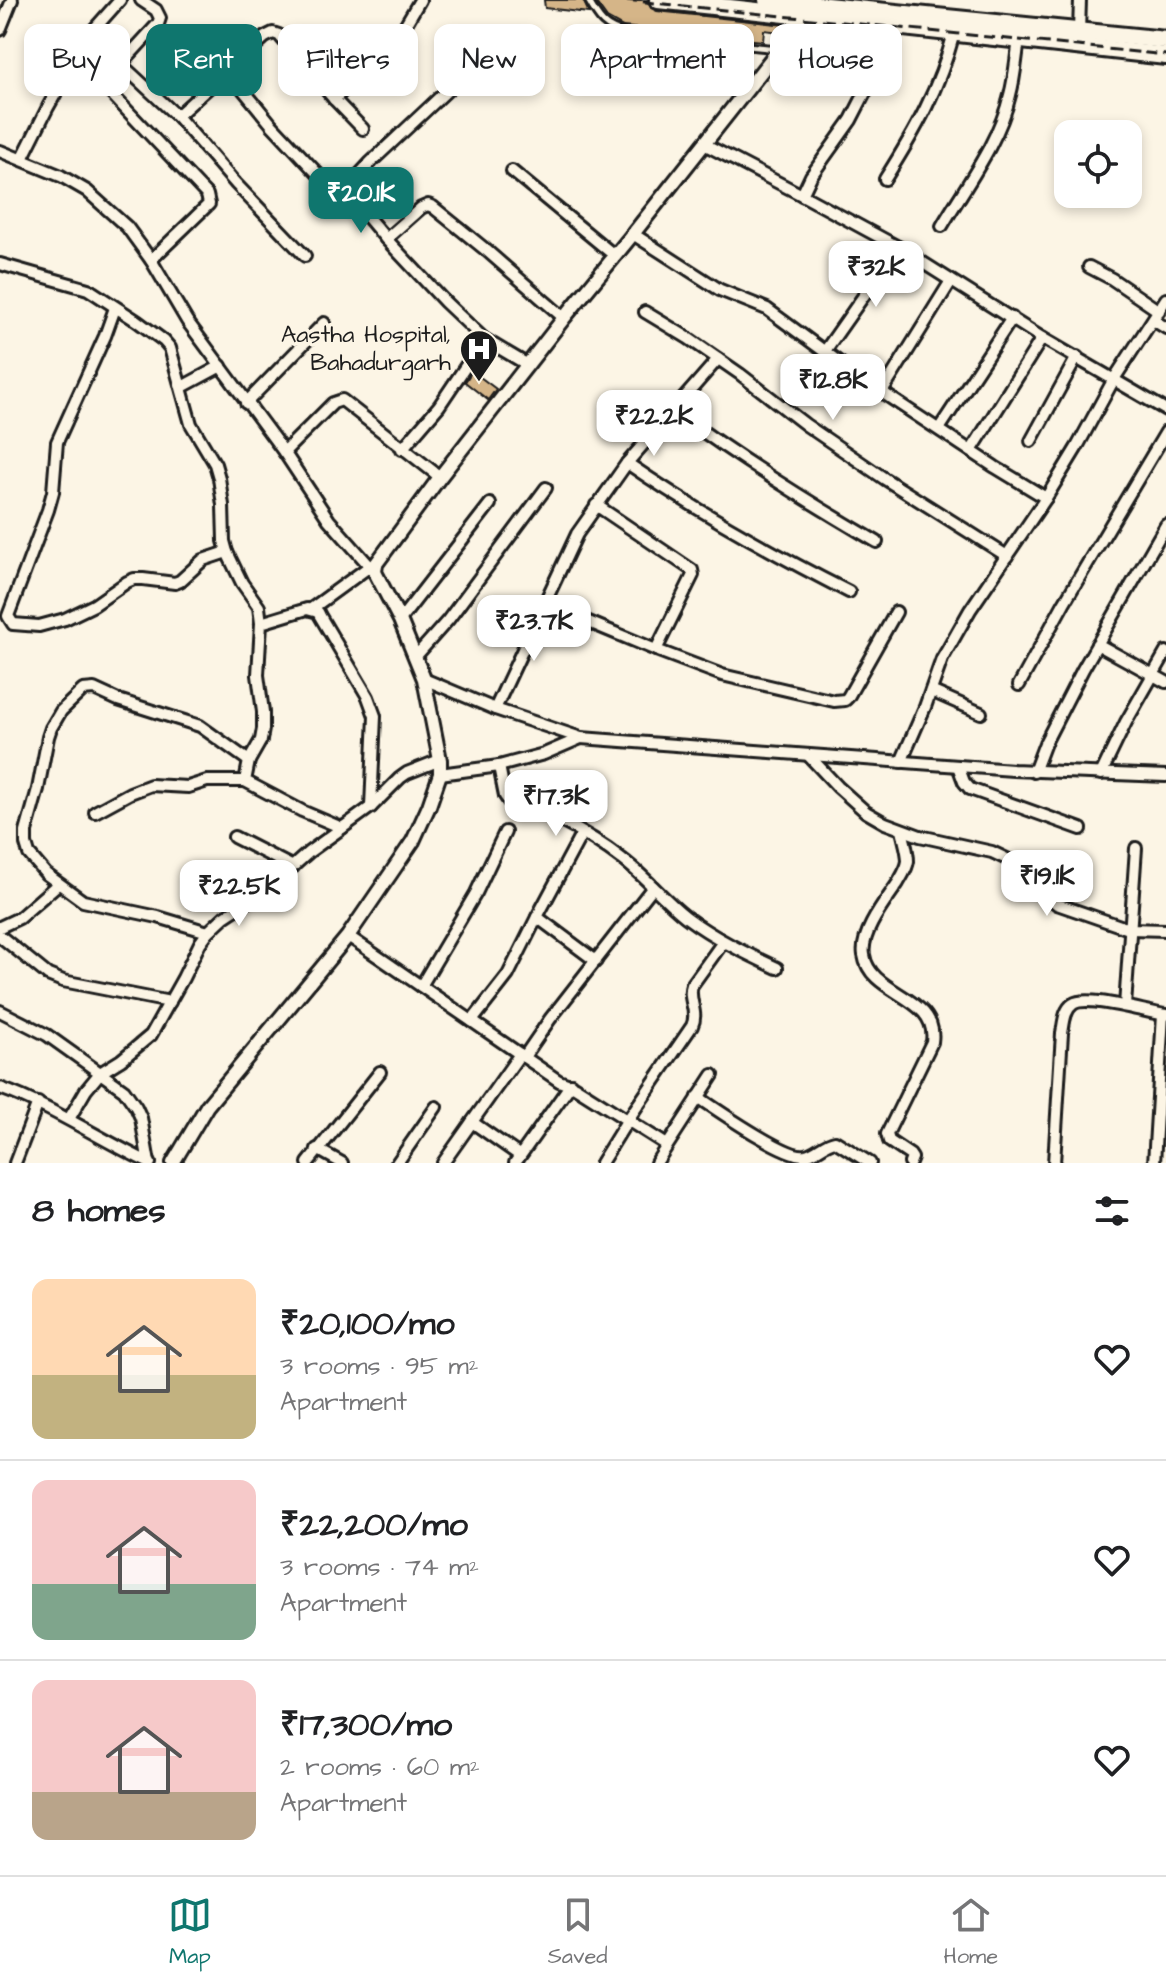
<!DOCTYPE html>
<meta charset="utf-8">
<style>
:root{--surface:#fff;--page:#f2f2f2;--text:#202124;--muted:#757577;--line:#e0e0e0;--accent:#0f766e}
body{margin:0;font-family:"Architects Daughter",sans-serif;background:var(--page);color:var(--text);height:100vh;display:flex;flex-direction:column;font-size:30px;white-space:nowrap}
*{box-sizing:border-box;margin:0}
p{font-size:26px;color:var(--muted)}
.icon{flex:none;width:44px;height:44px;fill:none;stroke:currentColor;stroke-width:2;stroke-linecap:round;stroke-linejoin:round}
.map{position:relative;height:1163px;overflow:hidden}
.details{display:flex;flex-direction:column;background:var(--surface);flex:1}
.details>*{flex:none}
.banner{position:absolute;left:24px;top:24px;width:1118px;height:72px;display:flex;gap:16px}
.controls{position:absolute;left:1054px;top:120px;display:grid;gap:16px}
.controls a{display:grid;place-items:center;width:88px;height:88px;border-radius:16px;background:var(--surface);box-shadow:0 4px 12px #0003;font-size:40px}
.price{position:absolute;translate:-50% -68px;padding:0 18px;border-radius:16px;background:#fff;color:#222;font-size:26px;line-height:52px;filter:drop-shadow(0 2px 4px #0008)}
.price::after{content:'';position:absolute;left:50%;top:48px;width:24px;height:18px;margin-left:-12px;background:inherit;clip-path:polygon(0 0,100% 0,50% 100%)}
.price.on{background:var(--accent);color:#fff}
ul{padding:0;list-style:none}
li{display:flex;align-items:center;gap:24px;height:200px;padding:0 32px}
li+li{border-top:2px solid var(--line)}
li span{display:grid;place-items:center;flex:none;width:224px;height:160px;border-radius:16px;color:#555}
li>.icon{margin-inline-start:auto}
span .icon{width:96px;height:96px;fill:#fffc;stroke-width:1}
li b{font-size:34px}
h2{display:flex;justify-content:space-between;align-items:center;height:96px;padding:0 32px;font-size:34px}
.tag{padding:0 28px;border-radius:16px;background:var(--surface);box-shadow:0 4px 12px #0003;font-size:28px;line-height:72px}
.tag.on{background:var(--accent);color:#fff}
.tab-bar{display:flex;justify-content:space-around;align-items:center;height:112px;border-top:2px solid var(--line);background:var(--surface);font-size:22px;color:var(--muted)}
.tab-bar a{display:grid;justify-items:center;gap:4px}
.tab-bar .on{color:var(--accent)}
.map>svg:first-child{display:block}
.building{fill:#d5b588;stroke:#1c1c1c;stroke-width:2}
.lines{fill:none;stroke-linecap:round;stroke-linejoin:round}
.service-casing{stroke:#1c1c1c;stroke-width:11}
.minor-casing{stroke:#1c1c1c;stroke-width:16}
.tertiary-casing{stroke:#1c1c1c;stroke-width:18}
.primary-casing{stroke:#1c1c1c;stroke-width:22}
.service{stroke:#fcf5e5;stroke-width:5}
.minor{stroke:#fcf5e5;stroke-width:10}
.tertiary{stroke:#fcf5e5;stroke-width:12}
.primary{stroke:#fcf5e5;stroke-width:16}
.rail{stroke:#1c1c1c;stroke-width:3;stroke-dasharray:12 6;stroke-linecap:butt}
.labels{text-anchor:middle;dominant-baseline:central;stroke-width:7;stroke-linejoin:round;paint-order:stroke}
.poi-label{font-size:24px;fill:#1c1c1c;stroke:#fcf5e5;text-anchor:end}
</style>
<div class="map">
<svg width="1166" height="1163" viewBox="0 0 1166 1163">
<rect width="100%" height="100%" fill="#fcf5e5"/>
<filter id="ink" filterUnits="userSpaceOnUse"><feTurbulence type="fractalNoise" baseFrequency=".0125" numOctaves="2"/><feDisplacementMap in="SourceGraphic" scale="16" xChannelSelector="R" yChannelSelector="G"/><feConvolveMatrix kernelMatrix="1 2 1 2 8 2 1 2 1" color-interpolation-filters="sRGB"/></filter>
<g filter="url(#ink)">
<g class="building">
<polygon points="544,0 583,0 589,13 545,8"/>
<polygon points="594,0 647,0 651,8 657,11 786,25 781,32 764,30 763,41 623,27 607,18"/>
<polygon points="472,371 496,389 488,400 465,382"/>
</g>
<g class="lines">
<g class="service-casing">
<path id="service" d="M588 0C599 20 604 28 627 34L778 49"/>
</g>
<g class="minor-casing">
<g id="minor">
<polyline points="141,0 156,10 160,18 158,24 121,64 104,79 104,86 207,195 209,204 151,260"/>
<polyline points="899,27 851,120 811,176 802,195 898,247 1042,338 1166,410"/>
<polyline points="0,30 12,0"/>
<polyline points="1079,32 1080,0"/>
<polyline points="121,64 177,116 236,184 305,256"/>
<polyline points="227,70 272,125 333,190 338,192 345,190 386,239 445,302 484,339 528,365"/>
<polyline points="334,99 394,44 420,0"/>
<polyline points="177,116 265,37 273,33 279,35 334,99 363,129"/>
<polyline points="704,144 802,195"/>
<polyline points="0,151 61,176 87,191 127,227 151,260 187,321 284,452 329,520 375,572"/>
<polyline points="22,159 48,107 88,36 120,0"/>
<polyline points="512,171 615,256"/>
<path d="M885 179C916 130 939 89 954 33"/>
<polyline points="345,190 371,162 455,83"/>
<path d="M942 226C966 185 999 142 1010 95 1015 77 1016 58 1019 40"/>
<polyline points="633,234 720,290 767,309 859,377 995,467 1046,498"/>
<polyline points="386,239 421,208 428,205 433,207 486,250 564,318"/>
<polyline points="0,264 88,289 137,321 164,341 170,348 191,424 215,464 219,478 223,505 224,541 227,552 242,583 259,607 261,623 258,675 263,712 263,729 261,740 249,761 245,781 302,811 342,828"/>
<polyline points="1089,267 1112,279 1159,311"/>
<polyline points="115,308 105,336 57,442 53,492 48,510 8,616 13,624 39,626 65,619 94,605 127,582 134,579 143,579 175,583 180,581 203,560 227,552"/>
<polyline points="645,312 688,338 740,374 806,425 885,479 1007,556"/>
<polyline points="1153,320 1166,328"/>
<polyline points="825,351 898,247"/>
<polyline points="182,387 221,366"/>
<polyline points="882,392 951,281"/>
<polyline points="246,403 324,323"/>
<path d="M673 410C738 458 807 501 877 542"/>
<polyline points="939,429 1012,318"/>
<polyline points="1031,441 1077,357"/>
<polyline points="402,449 439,406 484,339"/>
<polyline points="971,451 1042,338"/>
<polyline points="284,452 333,403 342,400 440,477"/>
<path d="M627 463C698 512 772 553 849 592"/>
<polyline points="596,505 692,570 693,575 656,650"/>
<polyline points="543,603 656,650 722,675 834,701 845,700 848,697 896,612"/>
<polyline points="311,609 370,566"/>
<polyline points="400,620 490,504"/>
<polyline points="261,623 307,609 318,612 320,616 368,697 375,716 371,807"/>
<polyline points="1097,644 1166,682"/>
<polyline points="416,656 448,620 546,488"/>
<polyline points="424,679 495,709 581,738 1013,770 1166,776"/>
<polyline points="1019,685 1064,603 1166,432"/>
<polyline points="931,691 981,713"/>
<polyline points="495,709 577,534 627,463 718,359"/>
<polyline points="809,756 838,787 866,812 885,823 920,836 992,852 1011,861 1057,904 1129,929 1166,930"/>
<polyline points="901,762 925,707 942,659 949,647 970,610 1046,498 1077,447 1114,379 1166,299"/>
<path d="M499 766 505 796 512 806C528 811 544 812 559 820 581 831 603 844 622 859 645 876 663 899 686 917 714 938 745 953 777 968"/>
<polyline points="958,766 964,782 970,789 1081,829"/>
<polyline points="1034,772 1045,743 1083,669 1166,525"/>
<polyline points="440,774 499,766 544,754 581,738"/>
<polyline points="1101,774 1126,722 1166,652"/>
<polyline points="95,812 130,793 151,785 188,787 207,781 245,781"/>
<path d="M902 830C904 840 908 851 908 861 907 869 902 876 898 883 886 901 860 933 864 955 870 996 939 995 932 1042L887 1134 889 1141 910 1155 912 1158 910 1163"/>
<polyline points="234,837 293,867"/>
<polyline points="537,917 596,961"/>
<polyline points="0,927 19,918 58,884"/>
<polyline points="208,932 158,917 83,901 46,874 29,854 26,844 26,832 38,789 48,737 51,728 61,711 83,690 94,689 118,700 200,726 249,761"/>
<polyline points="0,936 48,975 63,981 170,1002"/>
<polyline points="348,936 559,1081 575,1087 667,1145"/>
<polyline points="421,986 476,893 505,832"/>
<polyline points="1125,1006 1136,848"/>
<polyline points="0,1011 47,1035 124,1090 136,1107 141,1118 149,1163"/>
<polyline points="472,1021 508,975 537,917 582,833"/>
<polyline points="524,1057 550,1019 653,887"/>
<path d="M0 1088C53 1107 99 1139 150 1163"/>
<path d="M698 1097C716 1109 787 1159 806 1155 816 1153 824 1143 835 1141L870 1163"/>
<polyline points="69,1119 86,1090 100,1073 121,1060 151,1035 183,978 200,943 208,932 224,917 271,886 309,852 371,807 400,778 407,773 440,760"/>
<polyline points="472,1122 519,1155"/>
<polyline points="317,1149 342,1163"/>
<polyline points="15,1163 38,1103"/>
<polyline points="308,1163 380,1072"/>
<polyline points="397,1163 436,1107"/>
<polyline points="443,1163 520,1054"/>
<polyline points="515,1163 571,1084"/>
<path d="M601 1163 627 1121 692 1026C699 1012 687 999 692 985L723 942"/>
<polyline points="656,1163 713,1075"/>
<path d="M1054 1163 1062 1033C1064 1023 1064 1010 1073 1004 1087 994 1148 1013 1166 1015"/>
<polyline points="1154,1163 1163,1015"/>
</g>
</g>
<g class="tertiary-casing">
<polyline id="tertiary" points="173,1163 207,1106 348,936 413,841 429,806 440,774 440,760 424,679 400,620 377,576 375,572 376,564 440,477 564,318 633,234 806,15"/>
</g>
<g class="primary-casing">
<g id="primary">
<polyline points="658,0 1166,56"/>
<polyline points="767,0 1166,40"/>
</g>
</g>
<use href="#service" class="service"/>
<use href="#minor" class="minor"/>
<use href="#tertiary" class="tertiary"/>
<use href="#primary" class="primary"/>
<polyline class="rail" points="625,0 1166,55"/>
</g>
</g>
<defs>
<g id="hospital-pin" transform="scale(2)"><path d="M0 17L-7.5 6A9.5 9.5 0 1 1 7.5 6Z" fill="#1c1c1c" stroke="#fcf5e5"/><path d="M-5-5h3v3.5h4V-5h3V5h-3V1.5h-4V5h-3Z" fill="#fff"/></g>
</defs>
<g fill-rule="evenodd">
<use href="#hospital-pin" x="479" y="349"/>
</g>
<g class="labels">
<g class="poi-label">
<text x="451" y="335">Aastha Hospital,<tspan x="451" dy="28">Bahadurgarh</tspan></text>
</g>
</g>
</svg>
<div class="controls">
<a><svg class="icon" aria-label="locate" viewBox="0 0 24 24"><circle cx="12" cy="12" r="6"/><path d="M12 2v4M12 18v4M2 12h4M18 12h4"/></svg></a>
</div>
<b class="price on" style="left:361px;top:235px">₹20.1K</b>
<b class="price" style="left:876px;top:309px">₹32K</b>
<b class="price" style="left:833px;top:422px">₹12.8K</b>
<b class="price" style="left:654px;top:458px">₹22.2K</b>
<b class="price" style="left:534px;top:663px">₹23.7K</b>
<b class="price" style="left:556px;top:838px">₹17.3K</b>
<b class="price" style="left:1047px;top:918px">₹19.1K</b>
<b class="price" style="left:239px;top:928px">₹22.5K</b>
<div class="banner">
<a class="tag">Buy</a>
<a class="tag on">Rent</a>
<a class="tag">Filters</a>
<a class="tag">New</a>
<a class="tag">Apartment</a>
<a class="tag">House</a>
</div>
</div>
<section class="details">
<h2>8 homes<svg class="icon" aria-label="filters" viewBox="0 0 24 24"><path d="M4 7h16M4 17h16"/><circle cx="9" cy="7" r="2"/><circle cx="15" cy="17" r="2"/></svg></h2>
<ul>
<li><span style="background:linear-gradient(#ffd9b3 60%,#c2b280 0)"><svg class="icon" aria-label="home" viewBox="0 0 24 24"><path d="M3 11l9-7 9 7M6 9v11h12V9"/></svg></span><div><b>₹20,100/mo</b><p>3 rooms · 95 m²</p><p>Apartment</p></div><svg class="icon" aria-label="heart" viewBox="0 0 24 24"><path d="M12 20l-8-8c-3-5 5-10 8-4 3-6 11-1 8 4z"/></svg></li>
<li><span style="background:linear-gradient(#f6c9c9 65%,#7fa58c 0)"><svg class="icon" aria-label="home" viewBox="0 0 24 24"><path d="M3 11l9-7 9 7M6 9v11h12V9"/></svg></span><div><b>₹22,200/mo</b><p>3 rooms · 74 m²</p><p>Apartment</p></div><svg class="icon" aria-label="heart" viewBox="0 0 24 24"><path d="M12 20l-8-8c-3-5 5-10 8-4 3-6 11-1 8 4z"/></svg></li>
<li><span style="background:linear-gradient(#f6c9c9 70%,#b9a48a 0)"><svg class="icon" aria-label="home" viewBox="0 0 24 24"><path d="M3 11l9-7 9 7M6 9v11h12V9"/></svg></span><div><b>₹17,300/mo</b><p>2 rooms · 60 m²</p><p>Apartment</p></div><svg class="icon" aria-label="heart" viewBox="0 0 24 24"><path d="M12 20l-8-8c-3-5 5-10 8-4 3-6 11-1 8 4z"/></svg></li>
</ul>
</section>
<nav class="tab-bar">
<a class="on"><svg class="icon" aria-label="map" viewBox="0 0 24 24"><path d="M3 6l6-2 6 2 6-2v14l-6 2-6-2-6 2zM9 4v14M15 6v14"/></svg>Map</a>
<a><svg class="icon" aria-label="saved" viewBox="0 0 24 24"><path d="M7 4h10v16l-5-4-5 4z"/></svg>Saved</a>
<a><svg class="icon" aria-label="home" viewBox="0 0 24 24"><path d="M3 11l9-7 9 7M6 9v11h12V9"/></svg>Home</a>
</nav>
